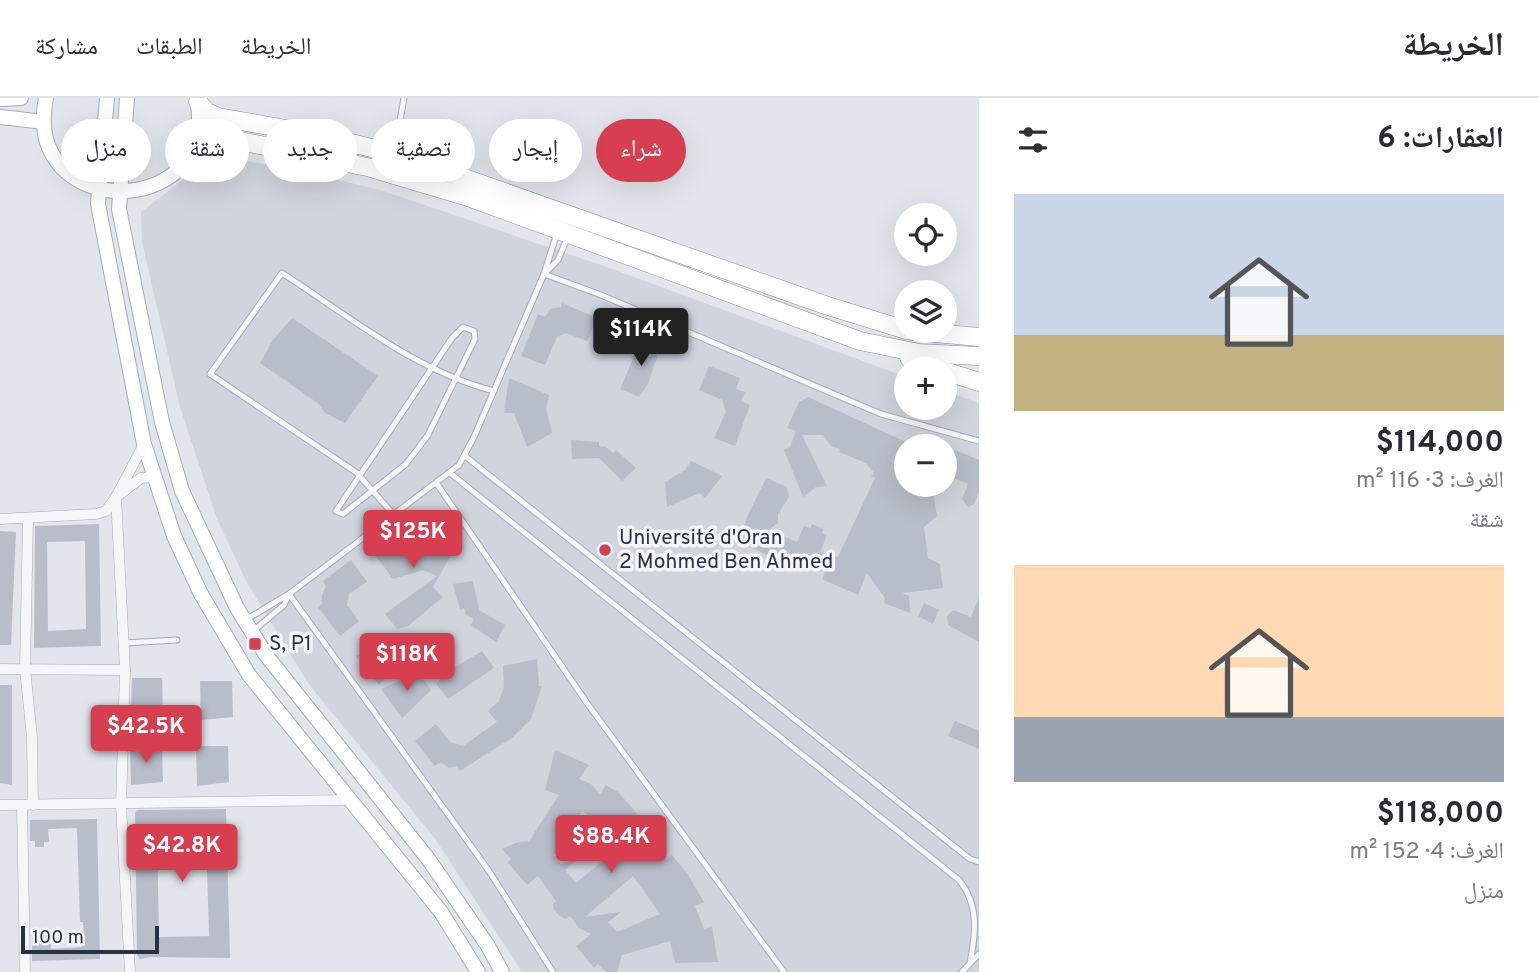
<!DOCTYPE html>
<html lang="ar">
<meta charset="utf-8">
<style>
:root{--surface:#fff;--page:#f2f2f3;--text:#2b2b33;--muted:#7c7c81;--line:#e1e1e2;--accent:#d73f51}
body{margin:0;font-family:Overpass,"Noto Naskh Arabic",sans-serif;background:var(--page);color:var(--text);direction:rtl;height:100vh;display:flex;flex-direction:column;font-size:26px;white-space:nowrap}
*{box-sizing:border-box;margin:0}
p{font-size:23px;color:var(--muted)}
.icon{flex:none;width:38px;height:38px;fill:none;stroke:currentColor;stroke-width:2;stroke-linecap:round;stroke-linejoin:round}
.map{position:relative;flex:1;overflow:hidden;direction:ltr}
.panel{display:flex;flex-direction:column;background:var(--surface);width:560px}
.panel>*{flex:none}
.guide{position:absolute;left:21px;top:21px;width:665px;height:63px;direction:rtl;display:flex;gap:14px}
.controls{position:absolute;left:894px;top:105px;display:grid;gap:14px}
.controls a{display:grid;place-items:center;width:63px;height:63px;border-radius:50%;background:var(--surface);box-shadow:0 7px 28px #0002;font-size:35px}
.scale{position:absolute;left:21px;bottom:18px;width:138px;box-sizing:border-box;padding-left:7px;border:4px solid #283244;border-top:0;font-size:19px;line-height:24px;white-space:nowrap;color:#283244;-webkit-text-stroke:5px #f2f4f8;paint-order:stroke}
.price{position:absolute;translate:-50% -60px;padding:0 16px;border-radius:7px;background:var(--accent);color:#fff;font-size:23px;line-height:46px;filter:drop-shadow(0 2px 4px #0008)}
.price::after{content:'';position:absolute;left:50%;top:42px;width:21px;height:16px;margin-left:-10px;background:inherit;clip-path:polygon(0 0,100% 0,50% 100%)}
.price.on{background:#222;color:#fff}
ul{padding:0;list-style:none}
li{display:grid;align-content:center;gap:14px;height:371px;padding:0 35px}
li span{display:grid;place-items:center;height:217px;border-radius:0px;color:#555}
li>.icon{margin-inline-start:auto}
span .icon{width:126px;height:126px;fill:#fffc;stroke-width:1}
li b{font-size:30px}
h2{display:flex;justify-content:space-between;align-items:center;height:84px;padding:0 35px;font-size:30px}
.tag{padding:0 24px;border-radius:32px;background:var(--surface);box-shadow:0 7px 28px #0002;font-size:24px;line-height:63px}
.tag.on{background:var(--accent);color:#fff}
header{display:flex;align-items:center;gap:42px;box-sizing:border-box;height:98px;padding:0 35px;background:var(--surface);border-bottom:2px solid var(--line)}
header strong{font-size:33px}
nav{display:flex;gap:38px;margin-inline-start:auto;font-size:24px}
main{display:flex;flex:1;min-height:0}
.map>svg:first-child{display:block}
.built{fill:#cfd4dd;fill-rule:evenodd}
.building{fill:#b8bec9;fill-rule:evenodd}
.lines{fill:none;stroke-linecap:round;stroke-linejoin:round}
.lane-casing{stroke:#a6acb6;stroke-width:7}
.street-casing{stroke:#a6acb6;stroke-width:11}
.secondary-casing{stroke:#a6acb6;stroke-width:16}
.highway-casing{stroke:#8892a3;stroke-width:19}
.lane{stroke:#f5f6f9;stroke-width:5}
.street{stroke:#f5f6f9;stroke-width:10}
.secondary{stroke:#fff;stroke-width:14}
.highway{stroke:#fff;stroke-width:18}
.poi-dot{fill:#d73f51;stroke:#f2f4f8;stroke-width:2.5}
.labels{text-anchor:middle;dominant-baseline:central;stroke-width:7;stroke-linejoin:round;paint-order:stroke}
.poi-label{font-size:21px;fill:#283244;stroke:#f2f4f8;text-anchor:start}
</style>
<header>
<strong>الخريطة</strong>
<nav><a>الخريطة</a><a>الطبقات</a><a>مشاركة</a></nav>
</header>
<main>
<section class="panel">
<h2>العقارات: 6<svg class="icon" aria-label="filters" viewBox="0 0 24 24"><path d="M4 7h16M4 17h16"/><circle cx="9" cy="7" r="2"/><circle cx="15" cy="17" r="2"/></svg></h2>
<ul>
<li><span style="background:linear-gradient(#c9d6e8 65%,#c2b280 0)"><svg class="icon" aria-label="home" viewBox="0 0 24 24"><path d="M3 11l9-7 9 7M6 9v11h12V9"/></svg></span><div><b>$114,000</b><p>الغرف: 3 · 116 m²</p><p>شقة</p></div></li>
<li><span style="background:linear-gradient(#ffd9b3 70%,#9aa5b1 0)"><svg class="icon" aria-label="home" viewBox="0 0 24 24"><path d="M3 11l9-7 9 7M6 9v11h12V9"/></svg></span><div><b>$118,000</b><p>الغرف: 4 · 152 m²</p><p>منزل</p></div></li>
</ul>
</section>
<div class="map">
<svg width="979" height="874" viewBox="0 0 979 874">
<rect width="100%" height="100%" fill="#e2e5eb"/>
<path class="built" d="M215 57 297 72 380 92 604 168 906 279V310H945V293L979 305V874H522L436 742 308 585 246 483 217 421 180 309 142 144 141 114ZM906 348H945V387H906Z"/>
<g class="building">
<polygon points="562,205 597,220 587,243 566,235 557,239 545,267 521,258 538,216 545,219 550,211 561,209"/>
<polygon points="292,220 378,278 345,325 325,315 319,306 260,265 273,242"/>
<polygon points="642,240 661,248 648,286 639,299 620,291"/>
<polygon points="709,268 740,280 736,291 745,294 741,303 750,307 735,348 714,340 726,314 722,302 699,292"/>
<polygon points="509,280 549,297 546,311 552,335 527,349 514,315 504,315"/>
<polygon points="808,299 906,344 906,393 919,398 924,387 932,387 937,418 924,429 928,460 940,466 943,490 902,495 909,498 910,515 884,505 885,500 867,475 858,497 822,481 827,469 811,472 794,464 796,460 780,455 777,462 740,444 747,419 766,380 787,389 789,399 778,416 778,425 768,432 797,444 804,428 810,430 812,426 824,431 822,435 827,437 820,454 838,459 875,380 871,379 874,375 866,365 839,354 840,351 831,348 823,337 802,337 827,388 816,389 803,399 784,352 790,349 796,333 787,330 799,304"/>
<polygon points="571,342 599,344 599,348 606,349 613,355 616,352 636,370 622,383 599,360 572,361"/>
<polygon points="955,352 979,362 979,393 974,406 968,409 962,401 968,386 945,377 945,353 953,356"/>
<polygon points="691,363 722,378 705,400 700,395 667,409 665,384 685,372"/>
<path d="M99 426 101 548 34 550 35 428ZM85 443 86 531 48 533 47 444Z"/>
<polygon points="0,433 16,434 11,547 0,547"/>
<polygon points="429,433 428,438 456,448 433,489 443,499 408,528 397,531 385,516 437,478 423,472 393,481 368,447 395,435"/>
<polygon points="351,462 367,484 349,496 347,507 359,523 340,538 318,509 322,506 322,497 326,488 323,483"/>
<polygon points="473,483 479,512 505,527 496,544 471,527 474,521 466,517 464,510 460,511 453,486"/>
<polygon points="979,500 979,544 948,527 947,518 953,512 971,519"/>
<polygon points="924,505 939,512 933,526 918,518"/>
<polygon points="395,543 406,558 379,587 356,558"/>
<polygon points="482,553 494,570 448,601 436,586 446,575"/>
<polygon points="537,561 539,588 542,588 531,621 513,639 460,673 456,668 449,670 441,664 435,668 415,643 436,626 450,644 463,648 497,624 488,613 499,603 504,589 503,568"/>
<polygon points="419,575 431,592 402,620 381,591"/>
<polygon points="132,580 162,580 163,617 131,619"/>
<polygon points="200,583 232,583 233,619 201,622"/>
<polygon points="0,587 12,587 12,687 0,685"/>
<polygon points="955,623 979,633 979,651 948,638"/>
<polygon points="130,648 162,648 163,684 131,687"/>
<polygon points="196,648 228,648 229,684 197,688"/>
<path d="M555 652 589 667 579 681 591 686 600 696 606 687 618 694 647 727 636 735 655 739 662 744 666 762 672 757 687 775 704 804 695 808 704 831 712 828 718 864 675 865 670 843 622 857 617 874H606L598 866 594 870 576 848 591 836 579 830 570 818 566 821 561 819 554 812 553 806 556 803 538 778 527 787 508 765 511 761 502 751 518 744 529 743 559 697 545 692ZM582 713 600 726 599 739 612 755 576 785 565 772 578 761 561 766 554 757ZM633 778 660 816 617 834 608 824 621 814 585 819Z"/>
<path d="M226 711 230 860 151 859 140 861 137 857 135 715 137 712ZM203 731 206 736 209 838 159 839 157 732Z"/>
<polygon points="97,721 100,861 32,863 32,838 36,838 36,832 46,832 46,837 50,840 51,851 82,849 84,841 83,824 80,824 77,730 48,731 49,744 44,744 44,749 35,749 35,743 30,743 30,722"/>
</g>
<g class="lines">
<g class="lane-casing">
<g id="lane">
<polyline points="391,73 404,0"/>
<polyline points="544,176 601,197 881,316 979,343"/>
<polyline points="544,176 558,162 568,138"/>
<polygon points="463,229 474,233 475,241 428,337 406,366 343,416 336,413 452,240"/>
<polyline points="465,358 970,761 979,764"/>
<path d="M450 375 959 782C979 806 976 835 970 865"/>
<polyline points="437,386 587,605 784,874"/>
<path d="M394 417 357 375 210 276 282 175C349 218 415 273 494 293"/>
<polyline points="289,496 489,773 553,874"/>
<polyline points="247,521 289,496 459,367 474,339 544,176 557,135"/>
<polyline points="253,533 284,507 289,496"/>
<polyline points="124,545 177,542"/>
<polyline points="962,874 979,856"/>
</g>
</g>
<g class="street-casing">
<g id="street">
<polyline points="144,346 116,399 141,380 153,379"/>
<polyline points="116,399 125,572 121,707 130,874"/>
<polyline points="28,420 25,571 32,639 33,707"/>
<polyline points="0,421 96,416 106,413 116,399"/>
<polyline points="0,571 125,572"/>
<polyline points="0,707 349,702"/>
<polyline points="22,707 25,874"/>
</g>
</g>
<g class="secondary-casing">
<g id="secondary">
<path d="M46 0C21 125 221 123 197 1"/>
<polyline points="107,0 98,106 144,346 174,438 201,496 249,577 441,814 478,874"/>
<polyline points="127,0 119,111 162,324 182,393 237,510 266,557 429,762 488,848 502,874"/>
<polyline points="0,1 21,0"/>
<polyline points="0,19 44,24"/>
</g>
</g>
<g class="highway-casing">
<g id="highway">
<polyline points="198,4 207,14 218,19 314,36 396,56 825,207 906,232"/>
<polyline points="192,50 203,40 216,38 367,69 471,100 860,243 919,255 979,258"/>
<polyline points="912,233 979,239"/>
<polyline points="909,260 940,271"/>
<polyline points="945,273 979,284"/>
</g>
</g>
<use href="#lane" class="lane"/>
<use href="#street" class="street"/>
<use href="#secondary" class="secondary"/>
<use href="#highway" class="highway"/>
</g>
<g class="poi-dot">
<circle cx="605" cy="452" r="7"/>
<rect x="248" y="539" width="14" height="14" rx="3.5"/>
</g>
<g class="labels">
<g class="poi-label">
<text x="619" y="440">Université d'Oran<tspan x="619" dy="24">2 Mohmed Ben Ahmed</tspan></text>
<text x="269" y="546">S, P1</text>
</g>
</g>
</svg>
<div class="controls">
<a><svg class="icon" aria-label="locate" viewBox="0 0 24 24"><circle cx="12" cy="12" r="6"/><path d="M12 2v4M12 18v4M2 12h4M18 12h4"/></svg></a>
<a><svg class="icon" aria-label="layers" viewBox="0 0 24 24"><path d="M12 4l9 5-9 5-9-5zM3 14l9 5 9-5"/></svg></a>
<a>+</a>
<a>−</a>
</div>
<div class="scale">100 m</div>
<b class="price on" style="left:641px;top:270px">$114K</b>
<b class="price" style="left:413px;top:472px">$125K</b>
<b class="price" style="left:407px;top:595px">$118K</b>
<b class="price" style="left:146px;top:667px">$42.5K</b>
<b class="price" style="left:611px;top:777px">$88.4K</b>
<b class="price" style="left:182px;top:786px">$42.8K</b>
<div class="guide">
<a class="tag on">شراء</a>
<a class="tag">إيجار</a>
<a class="tag">تصفية</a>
<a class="tag">جديد</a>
<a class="tag">شقة</a>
<a class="tag">منزل</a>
</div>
</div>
</main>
